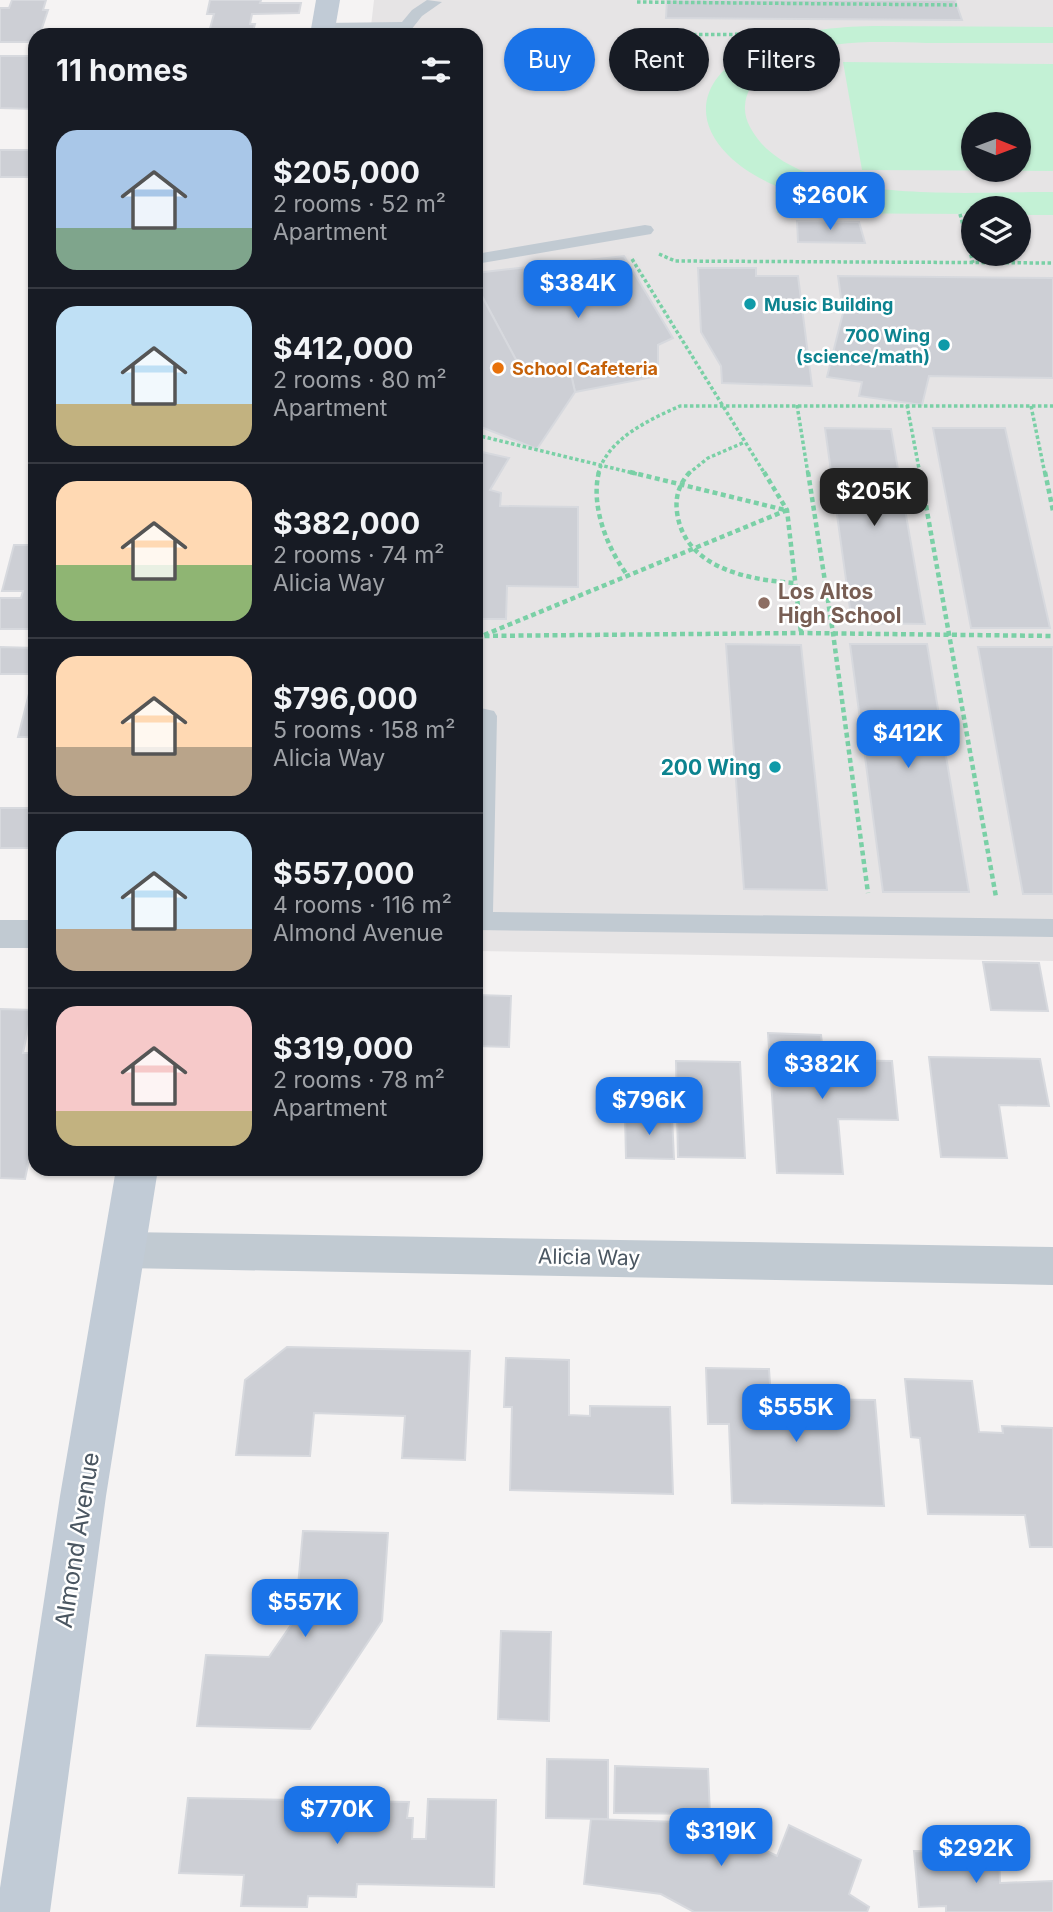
<!DOCTYPE html>
<meta charset="utf-8">
<style>
:root{--surface:#171b24;--page:#20242c;--text:#f1f3f6;--muted:#9ea1a6;--line:#363941;--accent:#1a73e8}
body{margin:0;font-family:Inter,sans-serif;background:var(--page);color:var(--text);height:100vh;display:flex;flex-direction:column;font-size:26px;white-space:nowrap}
*{box-sizing:border-box;margin:0}
p{font-size:23px;color:var(--muted)}
.icon{flex:none;width:38px;height:38px;fill:none;stroke:currentColor;stroke-width:2;stroke-linecap:round;stroke-linejoin:round}
.map{position:relative;flex:1;overflow:hidden}
.panel{position:absolute;left:28px;top:28px;width:455px;height:1148px;display:flex;flex-direction:column;background:var(--surface);border-radius:21px;box-shadow:0 2px 5px #0004}
.panel>*{flex:none}
.top-card{position:absolute;left:504px;top:28px;width:443px;height:63px;display:flex;gap:14px}
.needle{width:46px;rotate:91deg}
.controls{position:absolute;left:961px;top:112px;display:grid;gap:14px}
.controls a{display:grid;place-items:center;width:70px;height:70px;border-radius:50%;background:var(--surface);box-shadow:0 2px 5px #0004;font-size:35px}
.price{position:absolute;translate:-50% -60px;padding:0 16px;border-radius:14px;background:var(--accent);color:#fff;font-size:23px;line-height:46px;filter:drop-shadow(0 2px 4px #0008)}
.price::after{content:'';position:absolute;left:50%;top:42px;width:21px;height:16px;margin-left:-10px;background:inherit;clip-path:polygon(0 0,100% 0,50% 100%)}
.price.active{background:#222;color:#fff}
ul{padding:0;list-style:none}
li{display:flex;align-items:center;gap:21px;height:175px;padding:0 28px}
li+li{border-top:2px solid var(--line)}
li span{display:grid;place-items:center;flex:none;width:196px;height:140px;border-radius:21px;color:#555}
li>.icon{margin-inline-start:auto}
span .icon{width:84px;height:84px;fill:#fffc;stroke-width:1}
li b{font-size:30px}
h2{display:flex;justify-content:space-between;align-items:center;height:84px;padding:0 28px;font-size:30px}
.pill{padding:0 24px;border-radius:32px;background:var(--surface);box-shadow:0 2px 5px #0004;font-size:24px;line-height:63px}
.pill.active{background:var(--accent);color:#fff}
.map>svg:first-child{display:block}
.education{fill:#e6e4e5;fill-rule:evenodd}
.green{fill:#c3f1d5;fill-rule:evenodd}
.building{fill:#cdcfd5;stroke:#d7d9de;stroke-width:2}
.lines{fill:none;stroke-linecap:round;stroke-linejoin:round}
.path-far1{stroke:#7ad0a6;stroke-width:3.5;stroke-dasharray:3.5 2.5;stroke-linecap:butt}
.path{stroke:#7ad0a6;stroke-width:4.5;stroke-dasharray:5 3.5;stroke-linecap:butt}
.lane{fill:#c1cad2;fill-rule:evenodd}
.street{fill:#c1cad2;fill-rule:evenodd}
.secondary{fill:#c1cbd6;fill-rule:evenodd}
.culture-dot{fill:#0f9aa8;stroke:#fff;stroke-width:2.5}
.food-dot{fill:#e8710a;stroke:#fff;stroke-width:2.5}
.education-dot{fill:#8d6e63;stroke:#fff;stroke-width:2.5}
.labels{text-anchor:middle;dominant-baseline:central;stroke-width:5;stroke-linejoin:round;paint-order:stroke}
.far-culture-label{font-size:18px;font-weight:bold;fill:#0d838f;stroke:#fff;text-anchor:start}
.far-food-label{font-size:18px;font-weight:bold;fill:#c56008;stroke:#fff;text-anchor:start}
.education-label{font-size:21px;font-weight:bold;fill:#785e54;stroke:#fff;text-anchor:start}
.culture-label{font-size:21px;font-weight:bold;fill:#0d838f;stroke:#fff;text-anchor:end}
.street-label{font-size:21px;fill:#4a5661;stroke:#fff}
.near-street-label{font-size:24px;fill:#4a5661;stroke:#fff}
</style>
<div class="map">
<svg width="1053" height="1912" viewBox="0 0 1053 1912">
<rect width="100%" height="100%" fill="#f5f3f3"/>
<path class="education" d="M374 0H1053V961L476 951V35H370ZM973 124H1018V170H973ZM973 208H1018V254H973Z"/>
<g class="green">
<path d="M873 26 1053 27V43C1011 43 968 43 926 43 882 42 835 39 794 55 773 64 746 80 745 106 744 120 752 132 761 143 817 206 975 191 1053 192V215H1019L1018 208H973V214L777 213 775 192 787 191C766 182 745 172 728 155 688 115 706 73 753 50 790 31 831 27 873 26Z"/>
<path d="M843 62 1053 64V171L862 170ZM973 124H1018V170H973Z"/>
</g>
<g class="building">
<polygon points="12,0 46,0 43,10 48,10 41,31 36,31 32,42 0,42 0,8 9,8"/>
<polygon points="210,0 261,0 260,3 301,3 299,13 252,14 250,24 255,24 252,35 202,35 202,32 209,32 214,14 207,14"/>
<polygon points="667,0 955,0 962,20 666,18"/>
<polygon points="0,56 35,56 35,109 0,108"/>
<polygon points="0,150 35,150 33,177 0,177"/>
<polygon points="797,221 859,222 865,243 798,242"/>
<polygon points="624,256 673,338 658,345 658,376 575,392 569,365 522,371 476,285 476,273"/>
<polygon points="698,268 756,268 756,276 798,276 812,386 722,383 721,366 701,332"/>
<polygon points="838,276 1053,278 1053,378 929,376 922,405 859,396 862,382 827,377 843,313"/>
<polygon points="476,285 522,371 569,365 575,392 537,449 476,425"/>
<polygon points="825,428 891,429 925,624 852,623"/>
<polygon points="933,428 1005,428 1050,628 971,628"/>
<polygon points="482,452 509,458 490,490 501,493 500,506 578,507 578,587 507,586 506,619 476,619 476,454 481,455"/>
<polygon points="14,545 35,545 35,629 0,629 0,598 21,598 23,591 2,591"/>
<polygon points="726,644 801,645 827,890 744,889"/>
<polygon points="850,644 927,644 969,892 883,892"/>
<polygon points="0,647 35,648 35,737 18,737 34,674 0,674"/>
<polygon points="978,647 1053,647 1053,894 1023,894"/>
<rect x="0" y="808" width="35" height="40"/>
<polygon points="983,962 1039,963 1048,1011 991,1010"/>
<polygon points="476,995 511,996 509,1047 476,1046"/>
<polygon points="0,1009 32,1010 23,1053 35,1053 35,1131 25,1179 0,1178"/>
<polygon points="768,1033 821,1035 824,1060 892,1061 898,1120 838,1119 843,1174 777,1173"/>
<polygon points="929,1057 1040,1059 1049,1106 999,1105 1007,1158 941,1157"/>
<polygon points="676,1061 740,1062 745,1158 678,1157"/>
<polygon points="625,1115 672,1117 674,1159 626,1158"/>
<polygon points="287,1347 470,1351 465,1460 402,1458 405,1416 314,1413 310,1456 236,1455 245,1380"/>
<polygon points="506,1358 569,1360 569,1415 590,1416 590,1406 670,1407 673,1494 510,1490 512,1407 504,1407"/>
<polygon points="706,1368 769,1369 772,1414 794,1414 793,1399 875,1400 884,1506 732,1503 729,1424 708,1424"/>
<polygon points="905,1379 972,1381 979,1432 1003,1433 1002,1426 1053,1428 1053,1547 1030,1547 1025,1515 928,1514 920,1438 911,1437"/>
<polygon points="303,1531 388,1533 382,1621 310,1729 197,1726 206,1655 269,1657 295,1619"/>
<polygon points="501,1631 551,1632 549,1721 498,1719"/>
<polygon points="547,1759 608,1760 608,1819 546,1818"/>
<polygon points="615,1766 708,1769 710,1814 614,1813"/>
<polygon points="188,1798 409,1802 407,1818 413,1818 412,1839 426,1839 428,1799 496,1800 494,1887 357,1884 356,1897 308,1896 307,1907 241,1906 244,1875 179,1873"/>
<polygon points="591,1819 707,1823 777,1856 789,1825 861,1860 849,1894 869,1907 867,1912 694,1912 661,1894 584,1884"/>
<polygon points="914,1851 999,1852 1000,1883 1053,1881 1053,1912 946,1912 946,1906 919,1907"/>
</g>
<g class="lines">
<g class="path-far1">
<polyline points="637,2 957,5"/>
<polyline points="639,35 791,34"/>
<polyline points="960,214 973,263"/>
<polyline points="659,254 675,261 1053,263"/>
<polyline points="632,259 765,474"/>
<polyline points="797,405 808,474"/>
<polyline points="907,405 920,474"/>
<polyline points="1031,406 1045,474"/>
<polyline points="476,435 637,474"/>
<path d="M598 474C608 438 649 420 680 406H1053"/>
<polyline points="688,474 708,458 745,442"/>
</g>
<g class="path">
<path d="M599 472C590 506 608 550 628 576"/>
<polyline points="630,472 785,510"/>
<path d="M690 472C679 484 675 497 677 512 684 568 748 580 795 583"/>
<polyline points="764,472 787,510 801,633"/>
<polyline points="808,472 833,633 868,893"/>
<polyline points="920,472 996,897"/>
<polyline points="1045,472 1053,511"/>
<polyline points="484,635 787,510"/>
<polyline points="476,636 801,633 1053,636"/>
</g>
<g class="lane">
<polygon points="427,0 442,2 422,16 411,30 323,33 315,28 323,23 402,22 412,10"/>
<polygon points="645,225 651,226 654,230 651,234 476,264 476,254"/>
<polygon points="476,707 494,711 497,716 493,912 1053,919 1053,937 476,930"/>
</g>
<g class="street">
<rect x="0" y="920" width="35" height="28"/>
<polygon points="125,1232 1053,1247 1053,1285 125,1268 110,1263 103,1250 110,1237"/>
</g>
<g class="secondary">
<polygon points="316,0 340,0 334,35 310,35"/>
<polygon points="116,1169 158,1169 106,1496 50,1912 0,1912 0,1888 60,1496"/>
</g>
</g>
<g class="culture-dot">
<circle cx="750" cy="304" r="7"/>
<circle cx="944" cy="345" r="7"/>
<circle cx="775" cy="767" r="7"/>
</g>
<circle class="food-dot" cx="498" cy="368" r="7"/>
<circle class="education-dot" cx="764" cy="603" r="7"/>
<g class="labels">
<g class="far-culture-label">
<text x="764" y="304">Music Building</text>
<text x="930" y="335" text-anchor="end">700 Wing<tspan x="930" dy="21">(science/math)</tspan></text>
</g>
<g class="far-food-label">
<text x="512" y="368">School Cafeteria</text>
</g>
<g class="education-label">
<text x="778" y="591">Los Altos<tspan x="778" dy="24">High School</tspan></text>
</g>
<g class="culture-label">
<text x="761" y="767">200 Wing</text>
</g>
<g class="street-label">
<text transform="translate(589 1257) rotate(1)">Alicia Way</text>
</g>
<g class="near-street-label">
<text transform="translate(77 1540) rotate(-81)">Almond Avenue</text>
</g>
</g>
</svg>
<div class="controls">
<a><svg class="needle" viewBox="-14 -14 28 28"><path d="M0-13l5 13h-10z" fill="#e53935"/><path d="M0 13l5-13h-10z" fill="#9ea1a6"/></svg></a>
<a><svg class="icon" aria-label="layers" viewBox="0 0 24 24"><path d="M12 4l9 5-9 5-9-5zM3 14l9 5 9-5"/></svg></a>
</div>
<b class="price" style="left:830px;top:232px">$260K</b>
<b class="price" style="left:578px;top:320px">$384K</b>
<b class="price active" style="left:874px;top:528px">$205K</b>
<b class="price" style="left:908px;top:770px">$412K</b>
<b class="price" style="left:822px;top:1101px">$382K</b>
<b class="price" style="left:649px;top:1137px">$796K</b>
<b class="price" style="left:796px;top:1444px">$555K</b>
<b class="price" style="left:305px;top:1639px">$557K</b>
<b class="price" style="left:337px;top:1846px">$770K</b>
<b class="price" style="left:721px;top:1868px">$319K</b>
<b class="price" style="left:976px;top:1885px">$292K</b>
<div class="top-card">
<a class="pill active">Buy</a>
<a class="pill">Rent</a>
<a class="pill">Filters</a>
</div>
<section class="panel">
<h2>11 homes<svg class="icon" aria-label="filters" viewBox="0 0 24 24"><path d="M4 7h16M4 17h16"/><circle cx="9" cy="7" r="2"/><circle cx="15" cy="17" r="2"/></svg></h2>
<ul>
<li><span style="background:linear-gradient(#a9c7e8 70%,#7fa58c 0)"><svg class="icon" aria-label="home" viewBox="0 0 24 24"><path d="M3 11l9-7 9 7M6 9v11h12V9"/></svg></span><div><b>$205,000</b><p>2 rooms · 52 m²</p><p>Apartment</p></div></li>
<li><span style="background:linear-gradient(#bfe0f5 70%,#c2b280 0)"><svg class="icon" aria-label="home" viewBox="0 0 24 24"><path d="M3 11l9-7 9 7M6 9v11h12V9"/></svg></span><div><b>$412,000</b><p>2 rooms · 80 m²</p><p>Apartment</p></div></li>
<li><span style="background:linear-gradient(#ffd9b3 60%,#8fb573 0)"><svg class="icon" aria-label="home" viewBox="0 0 24 24"><path d="M3 11l9-7 9 7M6 9v11h12V9"/></svg></span><div><b>$382,000</b><p>2 rooms · 74 m²</p><p>Alicia Way</p></div></li>
<li><span style="background:linear-gradient(#ffd9b3 65%,#b9a48a 0)"><svg class="icon" aria-label="home" viewBox="0 0 24 24"><path d="M3 11l9-7 9 7M6 9v11h12V9"/></svg></span><div><b>$796,000</b><p>5 rooms · 158 m²</p><p>Alicia Way</p></div></li>
<li><span style="background:linear-gradient(#bfe0f5 70%,#b9a48a 0)"><svg class="icon" aria-label="home" viewBox="0 0 24 24"><path d="M3 11l9-7 9 7M6 9v11h12V9"/></svg></span><div><b>$557,000</b><p>4 rooms · 116 m²</p><p>Almond Avenue</p></div></li>
<li><span style="background:linear-gradient(#f6c9c9 75%,#c2b280 0)"><svg class="icon" aria-label="home" viewBox="0 0 24 24"><path d="M3 11l9-7 9 7M6 9v11h12V9"/></svg></span><div><b>$319,000</b><p>2 rooms · 78 m²</p><p>Apartment</p></div></li>
</ul>
</section>
</div>
